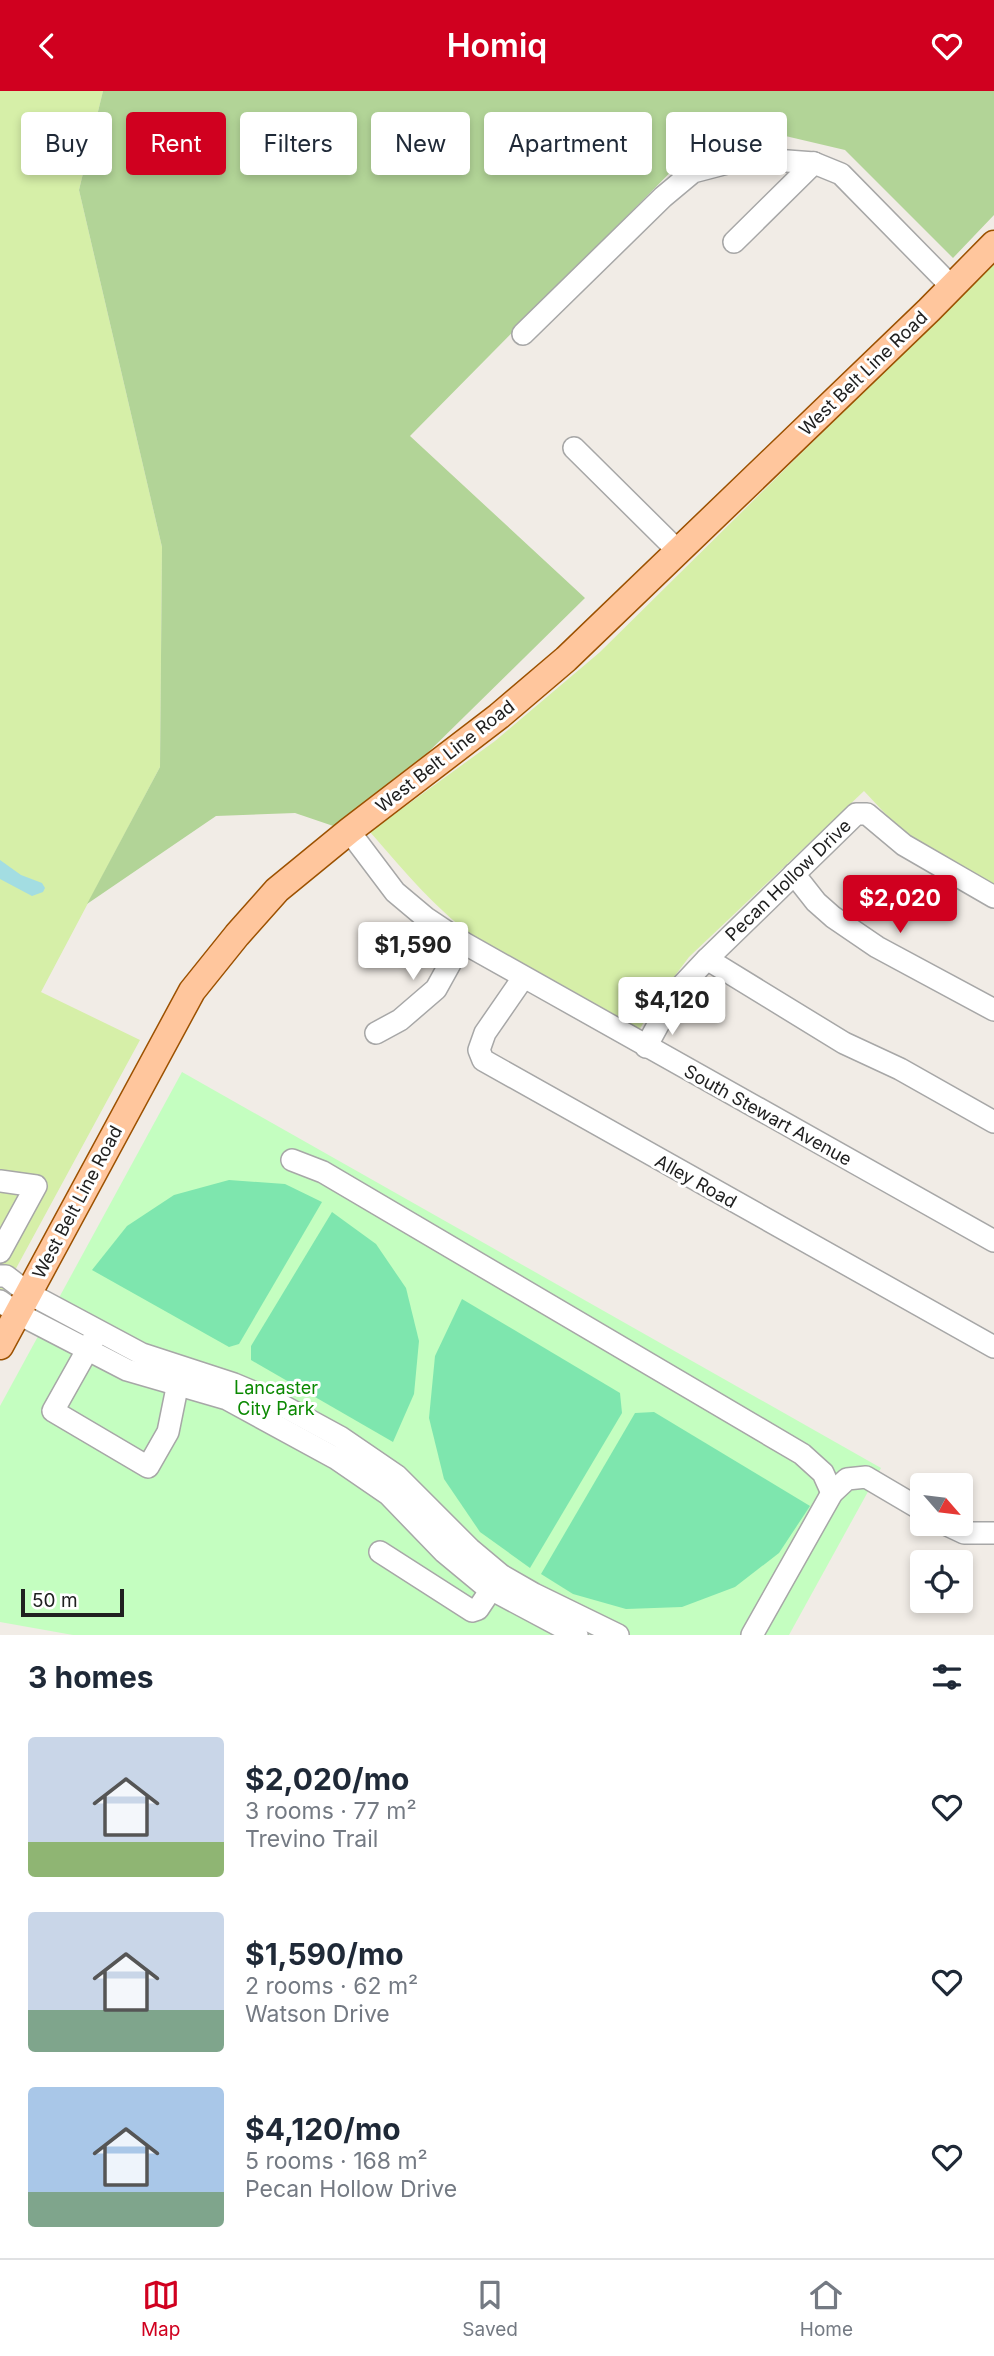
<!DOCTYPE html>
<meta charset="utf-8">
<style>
:root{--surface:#fff;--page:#f2f2f3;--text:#1f2937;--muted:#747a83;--line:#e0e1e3;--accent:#d0001f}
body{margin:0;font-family:Inter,sans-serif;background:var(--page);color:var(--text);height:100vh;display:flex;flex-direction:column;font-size:26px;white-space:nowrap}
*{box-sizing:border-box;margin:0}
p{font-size:23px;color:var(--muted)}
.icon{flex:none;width:38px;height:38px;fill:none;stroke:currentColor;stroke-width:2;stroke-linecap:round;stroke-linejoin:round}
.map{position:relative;height:1544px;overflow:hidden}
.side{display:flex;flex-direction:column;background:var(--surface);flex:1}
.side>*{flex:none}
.top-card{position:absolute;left:21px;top:21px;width:952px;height:63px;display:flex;gap:14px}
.needle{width:46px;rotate:118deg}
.buttons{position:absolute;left:910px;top:1382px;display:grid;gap:14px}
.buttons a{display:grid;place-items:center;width:63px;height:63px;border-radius:7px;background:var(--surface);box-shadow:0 4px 10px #0003;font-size:35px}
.scale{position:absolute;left:21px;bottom:18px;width:103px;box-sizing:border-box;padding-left:7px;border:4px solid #202020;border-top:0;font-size:19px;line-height:24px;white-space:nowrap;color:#202020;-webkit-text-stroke:5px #fff;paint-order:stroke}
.price{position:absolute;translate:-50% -60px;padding:0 16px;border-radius:7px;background:#fff;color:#222;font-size:23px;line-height:46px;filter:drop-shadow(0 2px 4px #0008)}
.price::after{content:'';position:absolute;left:50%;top:42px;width:21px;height:16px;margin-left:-10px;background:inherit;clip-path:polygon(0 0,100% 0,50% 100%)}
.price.on{background:var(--accent);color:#fff}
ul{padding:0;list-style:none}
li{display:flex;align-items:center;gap:21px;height:175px;padding:0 28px}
li span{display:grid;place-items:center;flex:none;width:196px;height:140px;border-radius:7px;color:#555}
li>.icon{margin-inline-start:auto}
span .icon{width:84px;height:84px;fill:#fffc;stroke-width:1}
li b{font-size:30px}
h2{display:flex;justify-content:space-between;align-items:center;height:84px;padding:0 28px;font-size:30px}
.chip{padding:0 24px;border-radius:7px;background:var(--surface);box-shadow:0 4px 10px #0003;font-size:24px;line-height:63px}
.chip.on{background:var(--accent);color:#fff}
header{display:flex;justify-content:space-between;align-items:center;height:91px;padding:0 28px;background:var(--accent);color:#fff;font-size:32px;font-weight:600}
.dock{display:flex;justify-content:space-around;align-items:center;height:98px;border-top:2px solid var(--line);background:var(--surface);font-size:19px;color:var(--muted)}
.dock a{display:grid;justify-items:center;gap:4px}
.dock .on{color:var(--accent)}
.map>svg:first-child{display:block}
.grass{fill:#d6efa8}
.forest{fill:#b2d497}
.park{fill:#c4fec0}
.pitch{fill:#7ee6ae}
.water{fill:#a3dde2}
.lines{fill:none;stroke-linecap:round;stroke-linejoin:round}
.minor-casing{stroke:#a7a7a7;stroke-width:24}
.major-casing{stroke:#9c5100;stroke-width:29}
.minor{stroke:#fff;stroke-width:21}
.major{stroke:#ffc69d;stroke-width:26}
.labels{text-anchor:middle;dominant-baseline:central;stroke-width:6;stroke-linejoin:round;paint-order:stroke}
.street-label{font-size:18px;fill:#202020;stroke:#fff}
.park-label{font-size:18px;fill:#0b8902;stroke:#fff}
</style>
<header><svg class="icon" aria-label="back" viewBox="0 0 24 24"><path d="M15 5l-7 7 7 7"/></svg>Homiq<svg class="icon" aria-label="heart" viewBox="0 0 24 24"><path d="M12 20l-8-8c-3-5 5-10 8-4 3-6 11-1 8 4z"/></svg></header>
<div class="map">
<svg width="994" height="1544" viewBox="0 0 994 1544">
<rect width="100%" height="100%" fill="#f1ece6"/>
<g class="grass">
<polygon points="0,0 103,0 79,99 162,456 160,676 41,901 140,949 0,1207"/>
<path d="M994 172V797L918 752 894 732 864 700 689 866 665 898 639 939 482 852C436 819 407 783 370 741L495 650 600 561Z"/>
</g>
<polygon class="forest" points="103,0 994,0 994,124 953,167 845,59 721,30 410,345 585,507 348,740 295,722 216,725 87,813 160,676 162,456 79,99"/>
<polygon class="park" points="182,981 881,1377 789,1544 73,1544 0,1531 0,1315"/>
<g class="pitch">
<polygon points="229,1089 285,1093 322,1111 239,1253 229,1256 92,1179 127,1135 174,1104"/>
<polygon points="332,1121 376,1153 406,1197 419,1250 414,1303 393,1351 251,1269 251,1255"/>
<polygon points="462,1208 620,1302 622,1322 530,1477 480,1441 444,1388 429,1327 435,1265"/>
<polygon points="654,1321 810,1415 779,1462 735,1496 682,1516 626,1518 573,1503 541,1483 635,1322"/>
</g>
<polygon class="water" points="0,769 21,784 42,792 45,797 43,801 32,805 0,788"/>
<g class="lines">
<g class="minor-casing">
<g id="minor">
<polyline points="734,151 814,72 841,83 952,196"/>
<polyline points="523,243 663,106 693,81 735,70 760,68 814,72"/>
<polyline points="574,357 679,461"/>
<polyline points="349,740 395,801 426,827 462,851 994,1150"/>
<polyline points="794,783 816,811 833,826 877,856 994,919"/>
<polyline points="707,868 844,952 900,978 994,1031"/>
<polyline points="523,887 485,942 479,959 483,969 994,1256"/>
<polyline points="376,942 400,929 436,898 462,851"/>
<polyline points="646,956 676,901 707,868 856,723 867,723 904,754 994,806"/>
<polyline points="292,1069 323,1081 802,1363 823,1382 832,1402"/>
<polyline points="0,1090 36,1095 0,1161"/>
<polyline points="0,1185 6,1185 28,1202 142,1263 234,1293 272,1309 340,1346 397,1385 470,1458 501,1484 534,1503 618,1544"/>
<polyline points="0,1210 17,1222 127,1279 227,1308 337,1368 388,1403 444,1461 485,1495 577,1544"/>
<polyline points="94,1247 53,1320 148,1376 168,1341 180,1282"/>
<polyline points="945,1433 964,1442 994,1442"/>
<polyline points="380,1461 472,1520 478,1518 498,1488"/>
<polyline points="752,1544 832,1402 847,1388 866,1386 922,1419"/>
</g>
</g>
<g class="major-casing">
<polyline id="major" points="0,1255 192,900 237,844 277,799 349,740 499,625 566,568 929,219 994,153"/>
</g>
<use href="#minor" class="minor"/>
<use href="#major" class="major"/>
</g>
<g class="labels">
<g class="street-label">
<text transform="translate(863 282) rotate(-44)">West Belt Line Road</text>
<text transform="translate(445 665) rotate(-38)">West Belt Line Road</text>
<text transform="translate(788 789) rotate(-44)">Pecan Hollow Drive</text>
<text transform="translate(768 1024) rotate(29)">South Stewart Avenue</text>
<text transform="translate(696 1090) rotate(29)">Alley Road</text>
<text transform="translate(77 1111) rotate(-62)">West Belt Line Road</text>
</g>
<g class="park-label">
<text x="276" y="1296">Lancaster<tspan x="276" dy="21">City Park</tspan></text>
</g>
</g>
</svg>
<div class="buttons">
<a><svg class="needle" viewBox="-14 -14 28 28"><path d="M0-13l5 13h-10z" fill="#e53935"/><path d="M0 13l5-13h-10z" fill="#747a83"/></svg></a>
<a><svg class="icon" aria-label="locate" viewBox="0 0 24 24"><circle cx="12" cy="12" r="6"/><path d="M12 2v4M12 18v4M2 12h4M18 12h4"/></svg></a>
</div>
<div class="scale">50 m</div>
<b class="price on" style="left:900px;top:844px">$2,020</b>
<b class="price" style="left:413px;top:891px">$1,590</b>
<b class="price" style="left:672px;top:946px">$4,120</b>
<div class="top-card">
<a class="chip">Buy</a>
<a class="chip on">Rent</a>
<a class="chip">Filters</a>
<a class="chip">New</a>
<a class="chip">Apartment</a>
<a class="chip">House</a>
</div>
</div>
<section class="side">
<h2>3 homes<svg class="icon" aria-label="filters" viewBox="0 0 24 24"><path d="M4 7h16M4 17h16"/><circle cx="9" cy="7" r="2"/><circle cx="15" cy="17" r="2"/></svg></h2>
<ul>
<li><span style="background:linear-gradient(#c9d6e8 75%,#8fb573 0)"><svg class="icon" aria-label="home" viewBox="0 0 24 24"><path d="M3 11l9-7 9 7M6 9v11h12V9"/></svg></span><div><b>$2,020/mo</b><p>3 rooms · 77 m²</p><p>Trevino Trail</p></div><svg class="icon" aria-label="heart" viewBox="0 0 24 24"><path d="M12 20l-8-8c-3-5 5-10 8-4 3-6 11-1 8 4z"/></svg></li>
<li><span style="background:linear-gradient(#c9d6e8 70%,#7fa58c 0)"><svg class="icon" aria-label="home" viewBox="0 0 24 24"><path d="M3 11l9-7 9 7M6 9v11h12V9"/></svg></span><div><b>$1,590/mo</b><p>2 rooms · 62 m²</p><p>Watson Drive</p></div><svg class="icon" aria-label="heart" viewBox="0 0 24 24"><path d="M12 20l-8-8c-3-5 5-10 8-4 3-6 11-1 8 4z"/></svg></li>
<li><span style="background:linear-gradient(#a9c7e8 75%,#7fa58c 0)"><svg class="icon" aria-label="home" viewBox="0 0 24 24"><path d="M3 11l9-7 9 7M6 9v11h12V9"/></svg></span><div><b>$4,120/mo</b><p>5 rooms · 168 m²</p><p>Pecan Hollow Drive</p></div><svg class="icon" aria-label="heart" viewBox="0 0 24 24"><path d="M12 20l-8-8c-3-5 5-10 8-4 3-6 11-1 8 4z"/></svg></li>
</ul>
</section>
<nav class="dock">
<a class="on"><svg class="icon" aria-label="map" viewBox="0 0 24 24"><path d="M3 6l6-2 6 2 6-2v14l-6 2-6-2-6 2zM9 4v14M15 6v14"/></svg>Map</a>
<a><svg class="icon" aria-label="saved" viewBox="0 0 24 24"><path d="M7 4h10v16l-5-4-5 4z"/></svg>Saved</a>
<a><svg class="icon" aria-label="home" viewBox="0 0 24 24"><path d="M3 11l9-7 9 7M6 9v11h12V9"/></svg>Home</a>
</nav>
